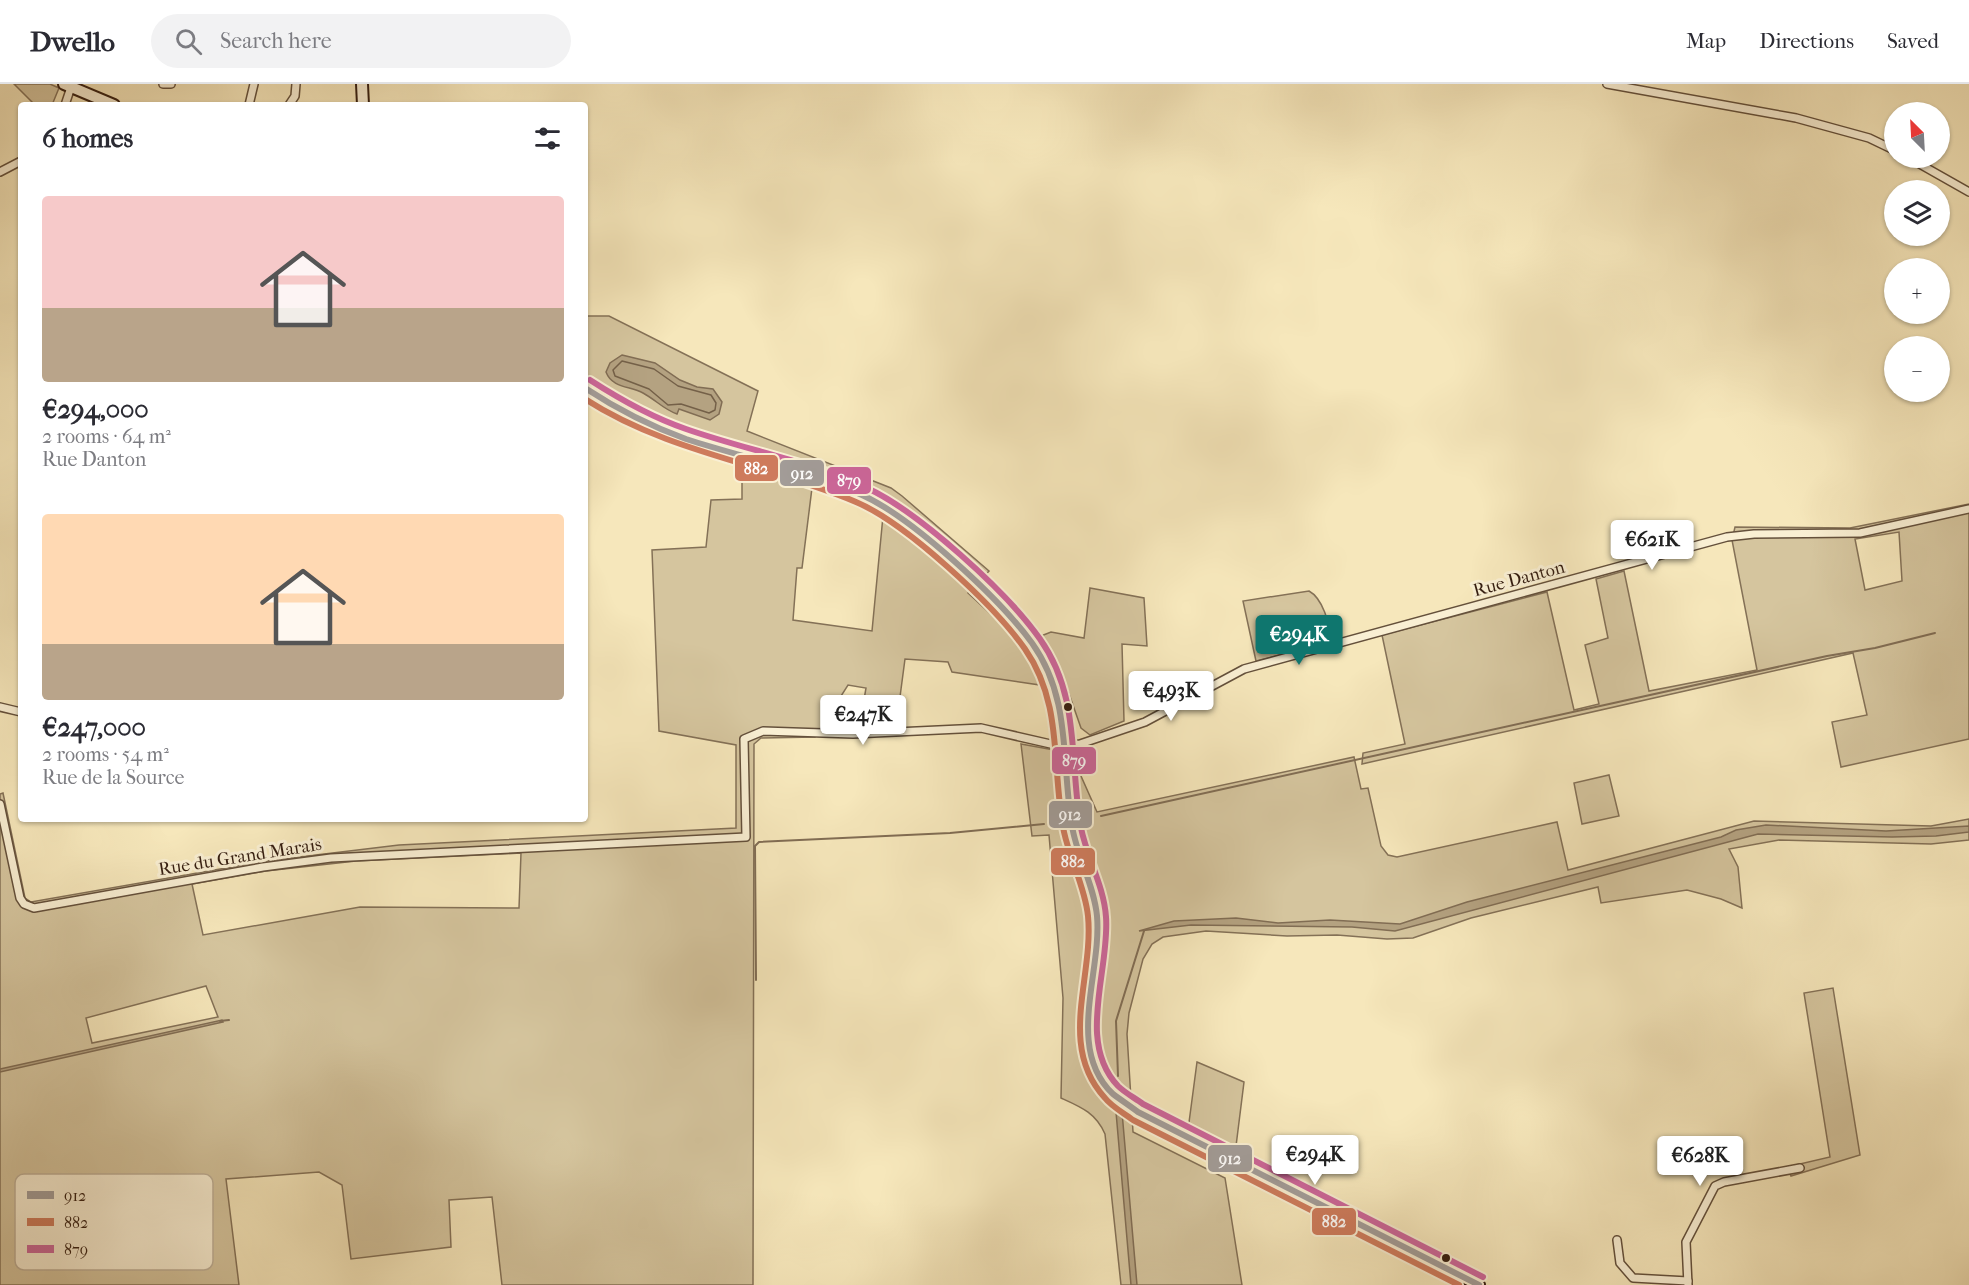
<!DOCTYPE html>
<meta charset="utf-8">
<style>
:root{--surface:#fff;--page:#f2f2f3;--text:#2b2b33;--muted:#7c7c81;--line:#e1e1e2;--accent:#0f766e}
body{margin:0;font-family:"IM FELL French Canon",serif;background:var(--page);color:var(--text);height:100vh;display:flex;flex-direction:column;font-size:22px;white-space:nowrap}
*{box-sizing:border-box;margin:0}
p{font-size:20px;color:var(--muted)}
.icon{flex:none;width:33px;height:33px;fill:none;stroke:currentColor;stroke-width:2;stroke-linecap:round;stroke-linejoin:round}
.map{position:relative;flex:1;overflow:hidden}
.sheet{position:absolute;left:18px;top:18px;width:570px;height:720px;display:flex;flex-direction:column;background:var(--surface);border-radius:6px;box-shadow:0 2px 4px #0004}
.sheet>*{flex:none}
.needle{width:39px;rotate:336deg}
.tools{position:absolute;left:1884px;top:18px;display:grid;gap:12px}
.tools a{display:grid;place-items:center;width:66px;height:66px;border-radius:50%;background:var(--surface);box-shadow:0 2px 4px #0004;font-size:30px}
.price{position:absolute;translate:-50% -51px;padding:0 14px;border-radius:6px;background:#fff;color:#222;font-size:20px;line-height:39px;filter:drop-shadow(0 2px 3px #0008)}
.price::after{content:'';position:absolute;left:50%;top:36px;width:18px;height:14px;margin-left:-9px;background:inherit;clip-path:polygon(0 0,100% 0,50% 100%)}
.price.active{background:var(--accent);color:#fff}
ul{padding:0;list-style:none}
li{display:grid;align-content:center;gap:12px;height:318px;padding:0 24px}
li span{display:grid;place-items:center;height:186px;border-radius:6px;color:#555}
li>.icon{margin-inline-start:auto}
span .icon{width:108px;height:108px;fill:#fffc;stroke-width:1}
li b{font-size:26px}
h2{display:flex;justify-content:space-between;align-items:center;height:72px;padding:0 24px;font-size:26px}
header{display:flex;align-items:center;gap:36px;box-sizing:border-box;height:84px;padding:0 30px;background:var(--surface);border-bottom:2px solid var(--line)}
header strong{font-size:28px}
nav{display:flex;gap:33px;margin-inline-start:auto;font-size:21px}
.search{width:420px;height:54px;background:var(--page);display:flex;align-items:center;gap:15px;box-sizing:border-box;padding:0 21px;border-radius:33px;color:var(--muted);font-size:22px}
.map>svg:first-child{display:block}
.green{fill:#d5c59e;stroke:#847157;stroke-width:1.5;fill-rule:evenodd}
.water{fill:#b4a281;stroke:#816d54;stroke-width:1.5}
.lines{fill:none;stroke-linecap:round;stroke-linejoin:round}
.shore{stroke:#746048;stroke-width:1.5}
.stream{stroke:#816d54;stroke-width:2}
.street-casing{stroke:#64503b;stroke-width:10}
.secondary-casing{stroke:#341d10;stroke-width:14}
.street{stroke:#f9efd3;stroke-width:7}
.secondary{stroke:#f9efd3;stroke-width:10}
.bus-1-casing{stroke:#f9efd3;stroke-width:10}
.bus-2-casing{stroke:#f9efd3;stroke-width:10}
.bus-3-casing{stroke:#f9efd3;stroke-width:10}
.bus-1{stroke:#a29c98;stroke-width:6}
.bus-2{stroke:#ce7b5c;stroke-width:6}
.bus-3{stroke:#c69;stroke-width:6}
.bus-dot{fill:#341d10;stroke:#f9efd3;stroke-width:2}
.labels{text-anchor:middle;dominant-baseline:central;stroke-width:6;stroke-linejoin:round;paint-order:stroke}
.street-label{font-size:18px;fill:#341d10;stroke:#f9efd3}
.key{fill:#f9efd3;stroke:#beb098;stroke-width:1.5}
.key-label{font-size:16px;fill:#341d10}
.line-badge{stroke:#f9efd3;stroke-width:2}
.badge-label{font-size:16px;text-anchor:middle;font-weight:bold;fill:#fff}
</style>
<header>
<strong>Dwello</strong>
<div class="search"><svg class="icon" aria-label="search" viewBox="0 0 24 24"><circle cx="10" cy="10" r="6"/><path d="M15 15l6 6"/></svg>Search here</div>
<nav><a>Map</a><a>Directions</a><a>Saved</a></nav>
</header>
<div class="map">
<svg width="1969" height="1201" viewBox="0 0 1969 1201">
<rect width="100%" height="100%" fill="#f6e7bb"/>
<filter id="stains"><feTurbulence type="fractalNoise" baseFrequency=".00333" numOctaves="4"/><feColorMatrix values="0 0 0 0 .2 0 0 0 0 .09 0 0 0 0 .02 0 0 0 .5 -.17"/></filter>
<radialGradient id="worn" r=".72"><stop offset=".6" stop-color="#630" stop-opacity="0"/><stop offset="1" stop-color="#630" stop-opacity=".3"/></radialGradient>
<g class="green">
<polygon points="14,0 50,0 59,4 52,21 35,21"/>
<path d="M585 232H609L758 307 747 347 891 404 902 412 989 487 968 509C998 537 1029 561 1040 601L952 588 948 578 905 575 896 643 859 645 866 604 848 601 815 653 761 654 754 660 753 1201H502L492 1113 449 1116 451 1163 351 1175 342 1101 319 1088 226 1095 239 1201H0V710L3 709 25 814 31 818 266 777 399 761 736 744V661L659 647 652 466 706 463 711 416 742 415V366L658 340 616 319 585 296ZM812 404 830 408 883 432 872 547 793 536 797 484H802ZM521 769 519 824 360 823 203 851 192 800 266 787 356 777ZM206 902 218 933 92 959 86 934Z"/>
<path d="M1969 420V655L1841 683 1832 638 1867 631 1853 569 1362 680 1363 669 1405 660 1382 551 1547 508 1574 626 1599 620 1585 561 1608 554 1596 495 1624 487 1649 607 1757 586 1732 456 1735 443 1850 444ZM1899 448 1902 497 1865 506 1855 455Z"/>
<polygon points="1090,504 1144,514 1147,562 1122,560 1124,637 1090,651 1081,644 1067,604 1041,552 1051,548 1084,554"/>
<path d="M1309 507C1322 514 1331 540 1329 555L1316 562 1256 577 1243 517Z"/>
<path d="M1021 660 1054 666H1082L1081 692 1097 728 1354 673 1361 705 1368 704 1381 762 1388 771 1397 773 1557 738 1568 786 1754 737 1931 742 1969 735V756L1931 760 1779 756 1729 765 1738 783 1742 824 1721 815 1687 806 1601 819 1598 803 1471 834 1413 854 1387 855 1337 851 1287 852 1206 847 1163 853 1152 860 1143 875 1129 929 1127 950 1133 1048 1225 1094 1242 1201H1121L1105 1050C1096 1029 1081 1023 1061 1014L1063 914 1049 751 1032 752Z"/>
<polygon points="1609,691 1619,732 1582,740 1574,699"/>
<polygon points="1833,904 1860,1071 1791,1092 1787,1083 1830,1073 1804,909"/>
<polygon points="1197,978 1244,998 1235,1070 1188,1046"/>
</g>
<g class="water">
<path d="M622 271 655 279 680 296 697 303 713 305 722 318 719 330 710 336 679 325 677 330C663 325 656 316 643 309 630 302 612 304 606 288L610 279Z"/>
<polygon points="1766,741 1886,747 1969,742 1969,748 1936,752 1892,753 1758,750 1395,847 1352,843 1191,841 1139,847 1174,837 1236,834 1278,839 1330,836 1400,840 1467,818 1721,753 1736,746"/>
<polygon points="222,936 223,938 0,988 0,985"/>
<polygon points="1116,1028 1122,1028 1137,1201 1131,1201"/>
</g>
<g class="lines">
<polygon class="shore" points="622,277 654,285 678,302 711,311 716,319 715,326 709,329 681,320 668,321 649,305 615,292 613,286"/>
<g class="stream">
<polyline points="1101,732 1827,572 1875,564 1935,549"/>
<polyline points="756,896 755,762 759,758 950,749 1044,740"/>
<polyline points="220,937 229,936"/>
<polyline points="1118,992 1116,937 1144,847"/>
</g>
<g class="street-casing">
<g id="street">
<polyline points="163,0 171,0"/>
<polyline points="1607,0 1796,34 1869,54 1894,66"/>
<polyline points="65,21 71,3"/>
<polyline points="249,21 254,0"/>
<polyline points="289,21 295,12 296,0"/>
<polyline points="1909,74 1969,108"/>
<polyline points="0,88 21,77"/>
<polyline points="0,623 21,628"/>
<polyline points="0,720 20,814 24,820 34,824 263,783 331,774 746,753 744,655 763,647 853,650 981,644 1055,661 1080,660 1145,638 1244,585 1727,453 1754,450 1860,449 1969,425"/>
<polyline points="1617,1156 1620,1179 1633,1194 1688,1197"/>
<polyline points="1688,1201 1686,1158 1715,1102 1724,1098 1800,1084"/>
</g>
</g>
<g class="secondary-casing">
<g id="secondary">
<polyline points="64,0 114,21"/>
<polyline points="362,0 363,21"/>
<path d="M585 304C666 365 772 371 862 411 905 430 938 465 972 496 1001 523 1030 549 1048 586 1073 640 1062 687 1072 743 1077 773 1094 801 1097 832 1105 904 1052 980 1138 1028L1479 1201"/>
</g>
</g>
<use href="#street" class="street"/>
<use href="#secondary" class="secondary"/>
<g class="bus-1-casing">
<path id="bus-1" d="M585 304C617 325 650 342 686 355 744 374 806 386 862 411 913 434 999 514 1032 559 1072 615 1061 679 1072 742 1077 773 1094 801 1097 832 1102 888 1065 965 1113 1010 1121 1016 1130 1022 1138 1028L1479 1201"/>
</g>
<g class="bus-2-casing">
<path id="bus-2" d="M585 315C669 369 766 380 856 418 906 439 994 521 1025 565 1064 621 1051 685 1064 748 1070 776 1085 803 1088 832 1094 893 1057 962 1105 1014 1112 1023 1124 1029 1133 1036L1459 1201"/>
</g>
<g class="bus-3-casing">
<path id="bus-3" d="M590 296C621 316 651 333 686 345 746 366 809 377 867 404 919 428 1007 508 1040 555 1081 613 1069 678 1081 744 1087 774 1104 802 1106 833 1110 886 1076 958 1118 1002 1125 1009 1135 1014 1143 1020L1483 1193"/>
</g>
<use href="#bus-1" class="bus-1"/>
<use href="#bus-2" class="bus-2"/>
<use href="#bus-3" class="bus-3"/>
</g>
<g class="bus-dot">
<circle cx="1068" cy="623" r="5"/>
<circle cx="1446" cy="1174" r="5"/>
</g>
<g class="labels">
<g class="street-label">
<text transform="translate(1519 495) rotate(-15)">Rue Danton</text>
<text transform="translate(240 773) rotate(-9)">Rue du Grand Marais</text>
</g>
</g>
<rect x="15" y="1090" width="198" height="96" rx="9" class="key"/>
<rect x="27" y="1107" width="27" height="8" fill="#a29c98"/>
<rect x="27" y="1134" width="27" height="8" fill="#ce7b5c"/>
<rect x="27" y="1161" width="27" height="8" fill="#c69"/>
<g class="key-label">
<text x="64" y="1117">912</text>
<text x="64" y="1144">882</text>
<text x="64" y="1171">879</text>
</g>
<g class="line-badge">
<rect x="734" y="370" width="45" height="28" rx="6" fill="#ce7b5c"/>
<rect x="779" y="375" width="46" height="28" rx="6" fill="#a29c98"/>
<rect x="826" y="382" width="46" height="29" rx="6" fill="#c69"/>
<rect x="1051" y="662" width="46" height="29" rx="6" fill="#c69"/>
<rect x="1048" y="716" width="45" height="29" rx="6" fill="#a29c98"/>
<rect x="1050" y="763" width="46" height="29" rx="6" fill="#ce7b5c"/>
<rect x="1207" y="1060" width="46" height="29" rx="6" fill="#a29c98"/>
<rect x="1311" y="1123" width="46" height="29" rx="6" fill="#ce7b5c"/>
</g>
<g class="badge-label">
<text x="756" y="390">882</text>
<text x="802" y="395">912</text>
<text x="849" y="402">879</text>
<text x="1074" y="682">879</text>
<text x="1070" y="736">912</text>
<text x="1073" y="783">882</text>
<text x="1230" y="1080">912</text>
<text x="1334" y="1143">882</text>
</g>
<rect width="100%" height="100%" filter="url(#stains)"/>
<rect width="100%" height="100%" fill="url(#worn)"/>
</svg>
<div class="tools">
<a><svg class="needle" viewBox="-14 -14 28 28"><path d="M0-13l5 13h-10z" fill="#e53935"/><path d="M0 13l5-13h-10z" fill="#7c7c81"/></svg></a>
<a><svg class="icon" aria-label="layers" viewBox="0 0 24 24"><path d="M12 4l9 5-9 5-9-5zM3 14l9 5 9-5"/></svg></a>
<a>+</a>
<a>−</a>
</div>
<b class="price" style="left:1652px;top:487px">€621K</b>
<b class="price active" style="left:1299px;top:582px">€294K</b>
<b class="price" style="left:1171px;top:638px">€493K</b>
<b class="price" style="left:863px;top:662px">€247K</b>
<b class="price" style="left:1315px;top:1102px">€294K</b>
<b class="price" style="left:1700px;top:1103px">€628K</b>
<section class="sheet">
<h2>6 homes<svg class="icon" aria-label="filters" viewBox="0 0 24 24"><path d="M4 7h16M4 17h16"/><circle cx="9" cy="7" r="2"/><circle cx="15" cy="17" r="2"/></svg></h2>
<ul>
<li><span style="background:linear-gradient(#f6c9c9 60%,#b9a48a 0)"><svg class="icon" aria-label="home" viewBox="0 0 24 24"><path d="M3 11l9-7 9 7M6 9v11h12V9"/></svg></span><div><b>€294,000</b><p>2 rooms · 64 m²</p><p>Rue Danton</p></div></li>
<li><span style="background:linear-gradient(#ffd9b3 70%,#b9a48a 0)"><svg class="icon" aria-label="home" viewBox="0 0 24 24"><path d="M3 11l9-7 9 7M6 9v11h12V9"/></svg></span><div><b>€247,000</b><p>2 rooms · 54 m²</p><p>Rue de la Source</p></div></li>
</ul>
</section>
</div>
